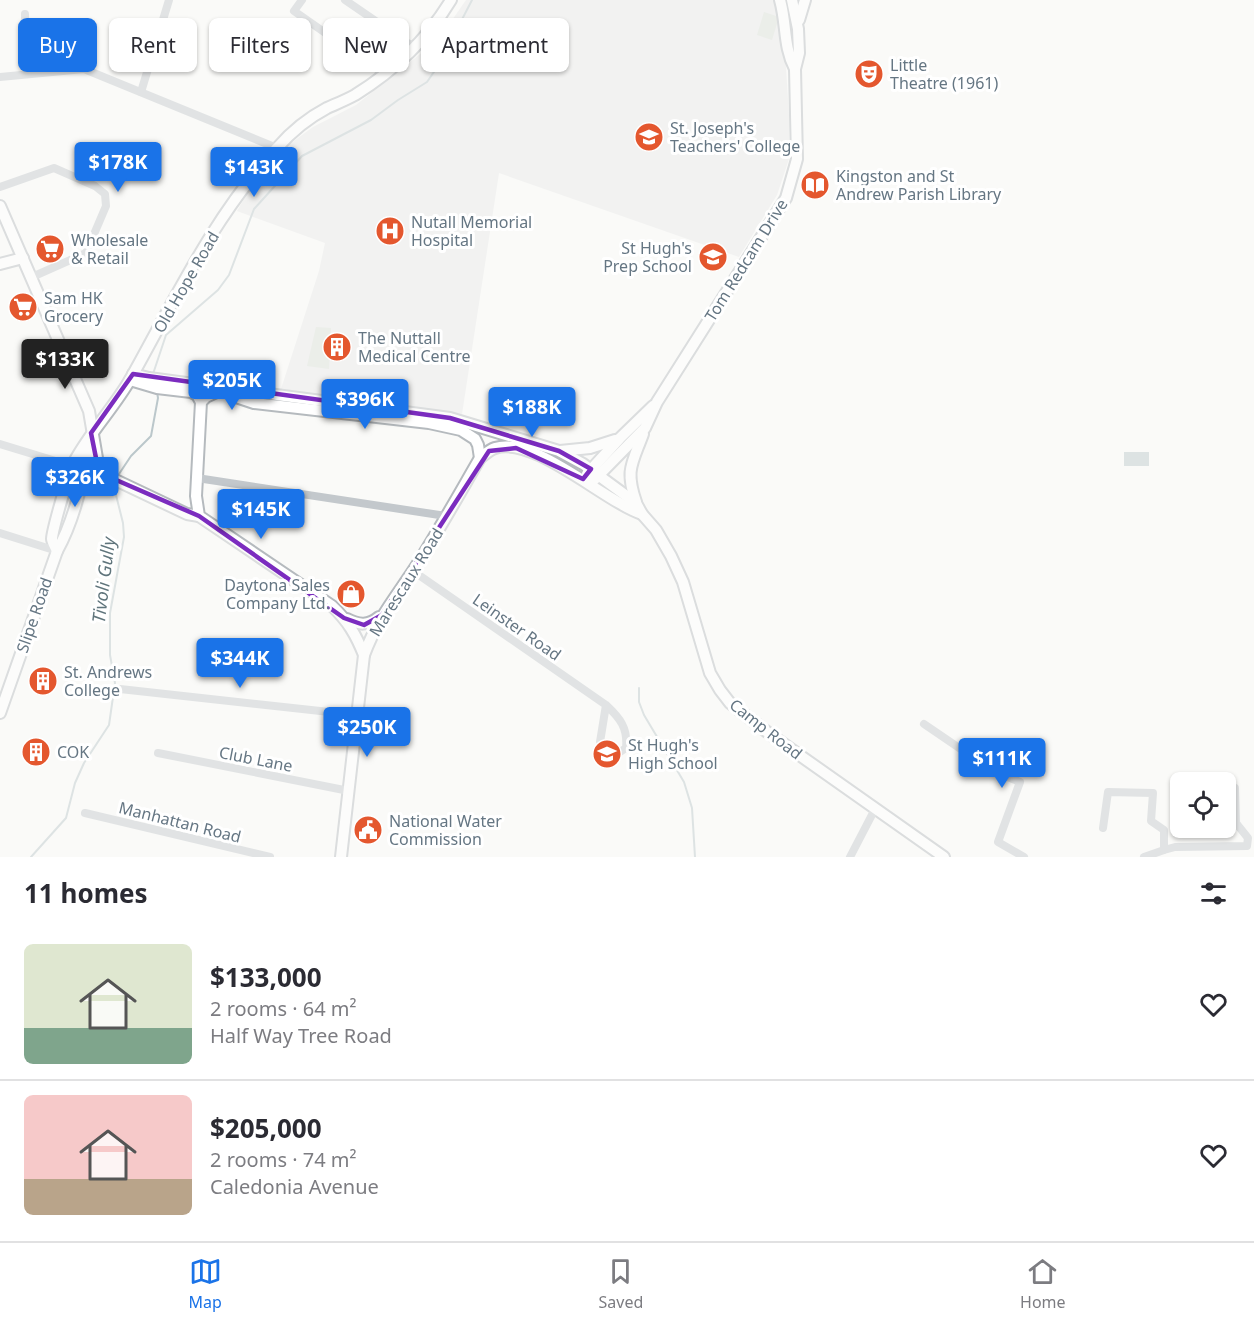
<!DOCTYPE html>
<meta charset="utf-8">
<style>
:root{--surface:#fff;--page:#f7f7f7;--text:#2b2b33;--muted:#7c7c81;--line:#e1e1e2;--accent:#1a73e8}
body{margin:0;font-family:"Noto Sans",sans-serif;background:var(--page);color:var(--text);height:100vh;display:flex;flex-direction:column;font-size:22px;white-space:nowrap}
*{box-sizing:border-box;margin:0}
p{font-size:20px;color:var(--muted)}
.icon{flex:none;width:33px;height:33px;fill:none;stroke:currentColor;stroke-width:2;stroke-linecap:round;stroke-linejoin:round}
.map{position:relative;height:857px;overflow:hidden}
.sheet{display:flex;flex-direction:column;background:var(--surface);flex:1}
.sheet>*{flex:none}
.top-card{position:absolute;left:18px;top:18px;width:600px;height:54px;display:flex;gap:12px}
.buttons{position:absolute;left:1170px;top:772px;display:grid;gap:12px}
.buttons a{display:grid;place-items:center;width:66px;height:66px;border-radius:9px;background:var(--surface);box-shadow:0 2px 4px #0004;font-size:30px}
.price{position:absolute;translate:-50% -51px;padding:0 14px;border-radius:6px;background:var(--accent);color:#fff;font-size:20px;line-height:39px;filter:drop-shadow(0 2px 3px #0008)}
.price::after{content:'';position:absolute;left:50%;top:36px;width:18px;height:14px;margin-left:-9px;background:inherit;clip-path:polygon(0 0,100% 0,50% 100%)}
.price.current{background:#222;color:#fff}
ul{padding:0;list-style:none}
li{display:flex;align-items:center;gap:18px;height:150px;padding:0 24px}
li+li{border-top:2px solid var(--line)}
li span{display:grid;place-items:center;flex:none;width:168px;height:120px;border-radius:9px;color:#555}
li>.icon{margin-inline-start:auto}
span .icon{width:72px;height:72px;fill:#fffc;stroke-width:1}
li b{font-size:26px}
h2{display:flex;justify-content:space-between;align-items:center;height:72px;padding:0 24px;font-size:26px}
.chip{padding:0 21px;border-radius:9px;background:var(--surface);box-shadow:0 2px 4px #0004;font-size:21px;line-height:54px}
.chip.current{background:var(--accent);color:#fff}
.tabs{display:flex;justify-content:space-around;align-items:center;height:84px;border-top:2px solid var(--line);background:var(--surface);font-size:16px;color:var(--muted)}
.tabs a{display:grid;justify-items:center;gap:3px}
.tabs .current{color:var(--accent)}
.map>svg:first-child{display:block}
.built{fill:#e8e9e9}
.green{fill:#dadfd7}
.water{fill:#bbc7cb}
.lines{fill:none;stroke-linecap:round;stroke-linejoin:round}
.stream{stroke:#bbc7cb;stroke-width:2}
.major-casing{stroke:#b5babe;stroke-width:14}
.minor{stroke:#c3c8cc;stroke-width:8}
.major{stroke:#fff;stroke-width:10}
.marked{fill:none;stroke:#7b2cbf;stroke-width:4.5;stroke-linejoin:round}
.labels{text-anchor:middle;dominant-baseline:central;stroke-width:6;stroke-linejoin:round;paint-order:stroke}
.poi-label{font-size:16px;fill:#657683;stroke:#fff;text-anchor:start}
.street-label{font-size:16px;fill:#657683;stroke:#fff}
.water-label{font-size:18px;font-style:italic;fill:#60757c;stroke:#fff}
</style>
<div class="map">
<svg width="1254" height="857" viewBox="0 0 1254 857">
<rect width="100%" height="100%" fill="#fafaf8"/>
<polygon class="built" points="466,0 776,0 783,20 789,115 789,159 777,195 739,257 499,173 462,414 281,389 319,271 325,243 237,211 258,175 283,149 313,127 356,105 439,39"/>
<g class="green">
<polygon points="764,12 779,17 772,40 757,35"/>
<polygon points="316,327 331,328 329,369 307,366"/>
</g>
<rect class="water" x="1124" y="452" width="25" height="14"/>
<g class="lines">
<g class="stream">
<polyline points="153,374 166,335 218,290 229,275 254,209 302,156 371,120 398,100 427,82 438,66 472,0"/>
<polyline points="117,477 131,456 151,436 158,398 157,392"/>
<polyline points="639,688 639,702 644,715 684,782 692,808 695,857"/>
<polyline points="31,857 66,818 75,783 84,763 109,725 115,683 110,655 110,613 124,537 123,523 116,495 116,486"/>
</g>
<g class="major-casing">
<g id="major">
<path d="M780 0C787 25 783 46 795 69"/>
<polyline points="799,20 805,0"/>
<polyline points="0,206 89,411 98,464 107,476 187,514 199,516"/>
<polyline points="0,264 23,258"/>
<polyline points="133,374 149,378 450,418 559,451 583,464 636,503 642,514 656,530 671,556 683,582 710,673 720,690 730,703 771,735 944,857"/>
<polyline points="130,380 157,388 191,392 197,395 201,402"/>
<path d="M223 389 206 397 201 402 196 496 199 516 332 606C348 621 356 635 364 655"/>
<polyline points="228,389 239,398 254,403 429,423 461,430 475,439 478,445 480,458"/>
<polyline points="560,451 590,448 615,440"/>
<polyline points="587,474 620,438 653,406"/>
<polyline points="594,480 645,428 657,402 786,198 797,159 795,69 799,53 798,29 792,0"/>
<polyline points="80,486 96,478 107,476"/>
<path d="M636 502C625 470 632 464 643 434"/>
<path d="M57 551C56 548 52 542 52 539 52 531 69 472 73 464 89 433 114 408 131 378 175 299 215 214 277 148 291 132 308 118 327 108 336 104 346 100 355 95 394 71 428 38 451 0"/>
<path d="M347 619C359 625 368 626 379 617"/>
<path d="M0 713 57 551C75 519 83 479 90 443"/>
<path d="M341 857 364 655C377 620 393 601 413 571 437 534 458 496 480 458 485 454 489 450 495 448 534 435 605 502 642 514"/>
</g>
</g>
<g class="minor">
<polyline points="302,0 294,11 384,74"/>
<polyline points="345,0 415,48"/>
<polyline points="25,14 26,74"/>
<polyline points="0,77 84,69 277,148"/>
<polyline points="141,92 169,0"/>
<polyline points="0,187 54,168 95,186 105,194 106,206 86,253 32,277"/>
<polyline points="0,444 72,466"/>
<polyline points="197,478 446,516"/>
<polyline points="0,533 57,551"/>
<path d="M413 571 606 705C620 718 628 728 626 748L620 752 605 749 600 742 606 705"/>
<polyline points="120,689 357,715"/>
<polyline points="924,724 993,771 1020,782 998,842 1024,857"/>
<polyline points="158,753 349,791"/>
<polyline points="85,813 270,857"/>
<polyline points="1103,828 1108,792 1153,793 1151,821 1164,830 1164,850 1144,857"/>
<polyline points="1164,850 1175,847 1247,846 1248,838 1236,823 1235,788"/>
<polyline points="850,857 875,809"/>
</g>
<use href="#major" class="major"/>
</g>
<path d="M0 0H1254V857H0ZM133 374 450 418 559 451 591 469 583 479 516 448 489 451 382 615 364 625 344 618 199 516 107 476 96 458 91 433Z" fill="#fafaf8" fill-opacity=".55" fill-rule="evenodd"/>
<path class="marked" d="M133 374 450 418 559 451 591 469 583 479 516 448 489 451 382 615 364 625 344 618 199 516 107 476 96 458 91 433Z"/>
<defs>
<g id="theatre-disc" transform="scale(1.5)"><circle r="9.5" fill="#e4572e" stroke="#fff"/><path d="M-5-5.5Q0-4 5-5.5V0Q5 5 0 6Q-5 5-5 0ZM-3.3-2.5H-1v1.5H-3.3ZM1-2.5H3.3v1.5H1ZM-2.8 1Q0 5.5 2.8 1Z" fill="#fff"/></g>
<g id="school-disc" transform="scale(1.5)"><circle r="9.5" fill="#e4572e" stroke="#fff"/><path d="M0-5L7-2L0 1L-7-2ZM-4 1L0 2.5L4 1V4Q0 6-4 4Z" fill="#fff"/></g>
<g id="library-disc" transform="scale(1.5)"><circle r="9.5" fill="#e4572e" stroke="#fff"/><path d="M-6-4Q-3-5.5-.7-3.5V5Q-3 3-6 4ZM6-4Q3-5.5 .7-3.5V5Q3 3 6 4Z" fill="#fff"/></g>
<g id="hospital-disc" transform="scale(1.5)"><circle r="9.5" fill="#e4572e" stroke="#fff"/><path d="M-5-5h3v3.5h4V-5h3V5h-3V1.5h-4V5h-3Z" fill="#fff"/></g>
<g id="supermarket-disc" transform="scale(1.5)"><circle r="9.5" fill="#e4572e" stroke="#fff"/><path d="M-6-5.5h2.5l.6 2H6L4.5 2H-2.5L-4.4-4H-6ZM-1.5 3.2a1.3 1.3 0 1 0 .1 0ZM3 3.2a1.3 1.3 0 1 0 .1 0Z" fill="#fff"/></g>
<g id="building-disc" transform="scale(1.5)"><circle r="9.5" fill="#e4572e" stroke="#fff"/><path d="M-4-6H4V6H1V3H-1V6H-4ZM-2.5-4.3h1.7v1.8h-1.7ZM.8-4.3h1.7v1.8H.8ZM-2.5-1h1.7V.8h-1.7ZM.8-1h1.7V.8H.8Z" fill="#fff"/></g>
<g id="shop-disc" transform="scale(1.5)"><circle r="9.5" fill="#e4572e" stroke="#fff"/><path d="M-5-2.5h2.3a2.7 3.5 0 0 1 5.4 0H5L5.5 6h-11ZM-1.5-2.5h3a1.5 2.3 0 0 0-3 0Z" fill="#fff"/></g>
<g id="civic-disc" transform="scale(1.5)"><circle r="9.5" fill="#e4572e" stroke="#fff"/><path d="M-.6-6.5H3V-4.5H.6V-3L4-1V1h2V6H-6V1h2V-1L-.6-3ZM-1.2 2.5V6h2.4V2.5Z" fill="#fff"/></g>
</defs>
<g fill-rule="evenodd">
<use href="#theatre-disc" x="869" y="74"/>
<use href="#school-disc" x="649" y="137"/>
<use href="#library-disc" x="815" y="185"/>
<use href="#hospital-disc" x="390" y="231"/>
<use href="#supermarket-disc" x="50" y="249"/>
<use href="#school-disc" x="713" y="257"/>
<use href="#supermarket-disc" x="23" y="307"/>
<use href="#building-disc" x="337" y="347"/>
<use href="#shop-disc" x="351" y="594"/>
<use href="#building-disc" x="43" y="681"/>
<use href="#building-disc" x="36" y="752"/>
<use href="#school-disc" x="607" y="754"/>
<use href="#civic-disc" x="368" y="830"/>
</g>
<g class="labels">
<g class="poi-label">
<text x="890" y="65">Little<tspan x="890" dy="18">Theatre (1961)</tspan></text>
<text x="670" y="128">St. Joseph's<tspan x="670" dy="18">Teachers' College</tspan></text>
<text x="836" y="176">Kingston and St<tspan x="836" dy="18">Andrew Parish Library</tspan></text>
<text x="411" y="222">Nutall Memorial<tspan x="411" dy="18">Hospital</tspan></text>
<text x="71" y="240">Wholesale<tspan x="71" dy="18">&amp; Retail</tspan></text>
<text x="692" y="248" text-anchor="end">St Hugh's<tspan x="692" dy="18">Prep School</tspan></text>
<text x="44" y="298">Sam HK<tspan x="44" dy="18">Grocery</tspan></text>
<text x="358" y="338">The Nuttall<tspan x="358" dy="18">Medical Centre</tspan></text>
<text x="330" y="585" text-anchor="end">Daytona Sales<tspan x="330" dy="18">Company Ltd.</tspan></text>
<text x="64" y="672">St. Andrews<tspan x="64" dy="18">College</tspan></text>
<text x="628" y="745">St Hugh's<tspan x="628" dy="18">High School</tspan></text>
<text x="57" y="752">COK</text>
<text x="389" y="821">National Water<tspan x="389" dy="18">Commission</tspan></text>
</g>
<g class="street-label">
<text transform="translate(746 260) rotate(-58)">Tom Redcam Drive</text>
<text transform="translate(186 282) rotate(-60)">Old Hope Road</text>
<text transform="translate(406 582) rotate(-58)">Marescaux Road</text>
<text transform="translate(34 615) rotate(-71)">Slipe Road</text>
<text transform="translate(517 627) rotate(35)">Leinster Road</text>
<text transform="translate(766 729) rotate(38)">Camp Road</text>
<text transform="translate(256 759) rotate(11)">Club Lane</text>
<text transform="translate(180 822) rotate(14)">Manhattan Road</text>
</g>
<g class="water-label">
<text transform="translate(103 580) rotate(-83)">Tivoli Gully</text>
</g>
</g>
</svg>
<div class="buttons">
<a><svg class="icon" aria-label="locate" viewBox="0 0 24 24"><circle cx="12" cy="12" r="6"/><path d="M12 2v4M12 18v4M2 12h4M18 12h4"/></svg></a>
</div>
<b class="price" style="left:118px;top:193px">$178K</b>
<b class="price" style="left:254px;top:198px">$143K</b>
<b class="price current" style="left:65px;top:390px">$133K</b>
<b class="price" style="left:232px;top:411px">$205K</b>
<b class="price" style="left:365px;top:430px">$396K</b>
<b class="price" style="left:532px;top:438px">$188K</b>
<b class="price" style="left:75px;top:508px">$326K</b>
<b class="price" style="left:261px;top:540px">$145K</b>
<b class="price" style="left:240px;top:689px">$344K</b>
<b class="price" style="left:367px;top:758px">$250K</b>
<b class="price" style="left:1002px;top:789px">$111K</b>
<div class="top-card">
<a class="chip current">Buy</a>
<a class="chip">Rent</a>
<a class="chip">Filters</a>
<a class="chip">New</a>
<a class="chip">Apartment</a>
</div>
</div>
<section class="sheet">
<h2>11 homes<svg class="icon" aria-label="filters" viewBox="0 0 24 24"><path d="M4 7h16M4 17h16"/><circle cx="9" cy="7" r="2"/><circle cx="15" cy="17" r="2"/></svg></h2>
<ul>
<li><span style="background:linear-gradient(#dfe7d0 70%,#7fa58c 0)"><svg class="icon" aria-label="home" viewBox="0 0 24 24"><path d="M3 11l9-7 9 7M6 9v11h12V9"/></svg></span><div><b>$133,000</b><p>2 rooms · 64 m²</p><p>Half Way Tree Road</p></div><svg class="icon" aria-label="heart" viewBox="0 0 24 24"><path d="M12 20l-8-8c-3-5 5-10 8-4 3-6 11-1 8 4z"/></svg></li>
<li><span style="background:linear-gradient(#f6c9c9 70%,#b9a48a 0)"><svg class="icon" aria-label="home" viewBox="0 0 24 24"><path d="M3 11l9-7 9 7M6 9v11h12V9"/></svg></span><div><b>$205,000</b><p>2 rooms · 74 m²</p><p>Caledonia Avenue</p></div><svg class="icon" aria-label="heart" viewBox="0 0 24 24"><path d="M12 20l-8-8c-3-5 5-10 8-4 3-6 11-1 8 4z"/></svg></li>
</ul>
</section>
<nav class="tabs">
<a class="current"><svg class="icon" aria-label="map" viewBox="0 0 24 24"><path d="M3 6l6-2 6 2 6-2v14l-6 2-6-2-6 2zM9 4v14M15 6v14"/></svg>Map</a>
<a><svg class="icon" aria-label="saved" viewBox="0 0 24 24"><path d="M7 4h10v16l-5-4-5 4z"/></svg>Saved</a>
<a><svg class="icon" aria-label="home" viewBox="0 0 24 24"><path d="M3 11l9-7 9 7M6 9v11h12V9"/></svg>Home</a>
</nav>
